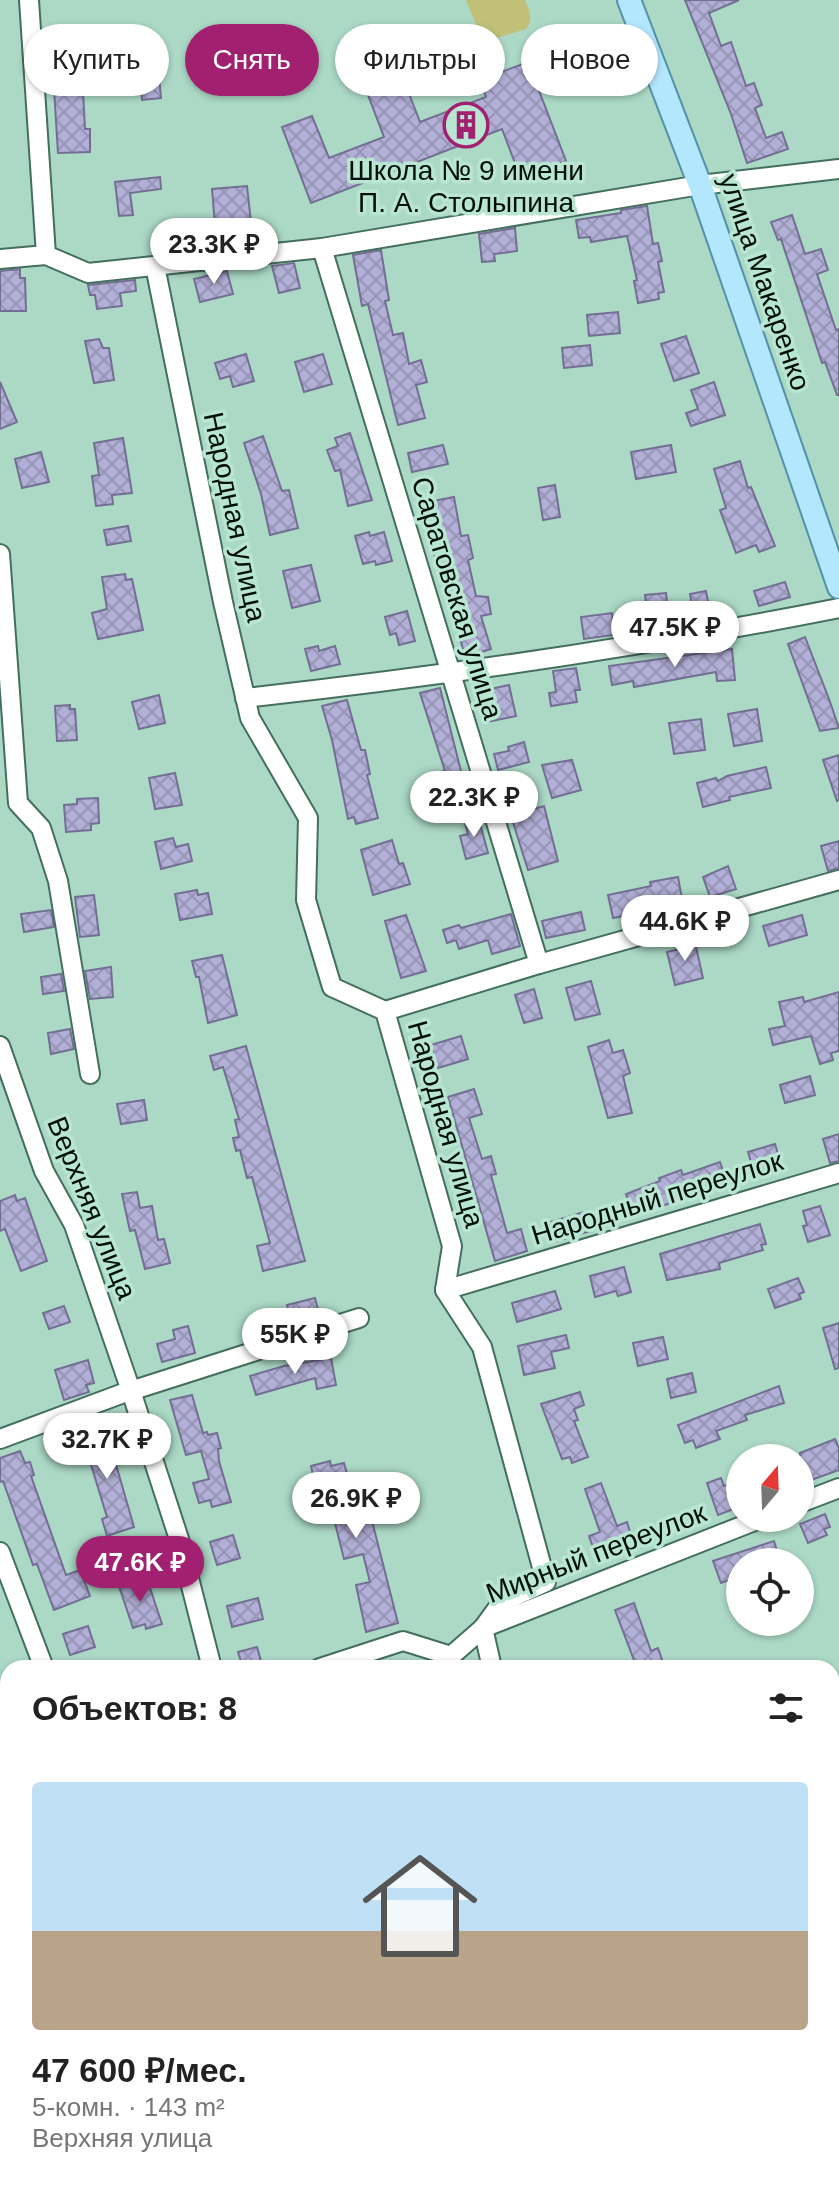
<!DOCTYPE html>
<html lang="ru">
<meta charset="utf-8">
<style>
:root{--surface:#fff;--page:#f6f6f6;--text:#222;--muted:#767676;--accent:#a12070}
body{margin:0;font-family:Helvetica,sans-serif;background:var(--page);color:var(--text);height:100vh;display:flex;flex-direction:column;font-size:30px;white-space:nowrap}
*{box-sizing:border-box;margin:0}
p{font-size:26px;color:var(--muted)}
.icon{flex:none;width:44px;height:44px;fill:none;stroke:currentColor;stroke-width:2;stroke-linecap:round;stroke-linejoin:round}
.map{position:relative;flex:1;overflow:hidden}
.details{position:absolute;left:0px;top:1660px;width:840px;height:538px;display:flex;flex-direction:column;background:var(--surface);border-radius:24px 24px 0 0;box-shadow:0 2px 6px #0004}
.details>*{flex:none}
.banner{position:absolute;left:24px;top:24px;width:792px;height:72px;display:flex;gap:16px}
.needle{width:52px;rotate:19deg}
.buttons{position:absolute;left:726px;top:1444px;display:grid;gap:16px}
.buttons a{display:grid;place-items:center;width:88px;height:88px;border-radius:50%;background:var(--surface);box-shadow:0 2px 6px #0004;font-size:40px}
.price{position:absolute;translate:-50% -68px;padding:0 18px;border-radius:28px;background:#fff;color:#222;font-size:26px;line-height:52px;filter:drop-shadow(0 2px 4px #0008)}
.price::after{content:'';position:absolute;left:50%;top:48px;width:24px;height:18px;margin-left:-12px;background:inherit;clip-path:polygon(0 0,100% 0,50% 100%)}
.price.on{background:var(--accent);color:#fff}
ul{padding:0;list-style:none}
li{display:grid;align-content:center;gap:16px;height:424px;padding:0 32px}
li span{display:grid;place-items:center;height:248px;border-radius:8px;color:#555}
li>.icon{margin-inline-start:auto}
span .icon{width:144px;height:144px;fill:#fffc;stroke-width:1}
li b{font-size:34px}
h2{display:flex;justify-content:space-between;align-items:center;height:96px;padding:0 32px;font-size:34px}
.chip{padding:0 28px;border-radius:36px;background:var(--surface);box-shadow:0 2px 6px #0004;font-size:28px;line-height:72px}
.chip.on{background:var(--accent);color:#fff}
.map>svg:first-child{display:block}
.green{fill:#c0c078}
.building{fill:url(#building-cross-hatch);stroke:#726f93;stroke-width:2}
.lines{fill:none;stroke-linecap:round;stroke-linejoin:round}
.minor-casing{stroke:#446f5f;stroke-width:22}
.major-casing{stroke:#5491a8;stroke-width:26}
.minor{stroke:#fff;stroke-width:18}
.major{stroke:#b3e7fe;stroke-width:22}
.labels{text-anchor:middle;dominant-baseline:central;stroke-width:7;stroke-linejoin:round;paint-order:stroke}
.poi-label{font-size:28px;fill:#010f09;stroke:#b8e6d3}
.street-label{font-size:28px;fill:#010f09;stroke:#b8e6d3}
</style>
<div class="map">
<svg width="839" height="2197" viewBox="0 0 839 2197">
<defs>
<pattern id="building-cross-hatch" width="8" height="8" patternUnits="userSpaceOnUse" patternTransform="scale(2)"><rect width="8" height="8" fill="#b2afd6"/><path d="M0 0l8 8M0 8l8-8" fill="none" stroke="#9795b6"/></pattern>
</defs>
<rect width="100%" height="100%" fill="#abd9c6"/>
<path class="green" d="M466 0H525C529 10 534 19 526 29L490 40 482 39Z"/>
<g class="building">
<polygon points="685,0 739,0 709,13 721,46 731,42 746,86 754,83 762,105 755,108 766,138 782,132 788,149 747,163 731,114"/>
<polygon points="391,47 420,122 486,97 480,80 528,62 566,161 521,179 502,129 311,203 282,127 312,116 329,158 384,137 355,61"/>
<polygon points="158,66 161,98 142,100 139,68"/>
<polygon points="82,72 85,129 90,129 90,152 58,153 53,73"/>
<polygon points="160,177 161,189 130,193 133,215 119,216 115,182"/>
<polygon points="247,186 251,222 215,225 212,189"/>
<polygon points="647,206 653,244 658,243 662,261 658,262 664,292 658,293 659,299 638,303 634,281 637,280 627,236 591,242 590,237 579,238 576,220 621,213 621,210"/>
<polygon points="792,215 805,254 821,249 828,270 817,274 836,330 839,329 839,395 837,395 825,362 822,363 781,239 778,240 771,222"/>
<polygon points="515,228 517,251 494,254 495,261 482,262 479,234"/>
<polygon points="381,250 389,300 385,301 393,335 403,333 409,364 421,360 427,382 416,385 425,418 398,425 368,304 362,306 353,255"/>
<polygon points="294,263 300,288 279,293 272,266"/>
<polygon points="20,269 20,278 25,278 26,311 0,311 0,271"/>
<polygon points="227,271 233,294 200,302 194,279"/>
<polygon points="135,280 136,291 120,293 122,306 97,309 95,295 90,295 88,285"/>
<polygon points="618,312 620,333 589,336 587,315"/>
<polygon points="686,336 699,373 674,381 661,344"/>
<polygon points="99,339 103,348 109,348 114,380 94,383 85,341"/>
<polygon points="590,345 592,365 564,368 562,348"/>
<polygon points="246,354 254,381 233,387 230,376 220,379 215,363"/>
<polygon points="323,354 332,384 304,392 295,362"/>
<polygon points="0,382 17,422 0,429"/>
<polygon points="714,382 725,415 691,426 686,413 698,409 691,390"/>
<polygon points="350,433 372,500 348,506 340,470 335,471 327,450 338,446 335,438"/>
<polygon points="263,436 282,491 289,490 298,528 270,535 261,494 244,443"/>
<polygon points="123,438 132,493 112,495 113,504 96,506 92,476 99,475 94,443"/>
<polygon points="443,445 448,464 412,472 408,453"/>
<polygon points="671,445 676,472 636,479 631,452"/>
<polygon points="41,452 49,482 22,488 15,459"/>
<polygon points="740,461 748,488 751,487 775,546 759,552 756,545 736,553 720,510 726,508 714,469"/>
<polygon points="555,485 560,517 543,520 538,488"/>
<polygon points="454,497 461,536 468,535 473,558 468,560 476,596 488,597 491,614 481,616 491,649 465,657 447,589 444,589 435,558 423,503"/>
<polygon points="128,526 131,541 107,545 104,530"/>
<polygon points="369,532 370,536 384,532 392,561 376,565 375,561 363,564 355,536"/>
<polygon points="311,565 320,601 292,608 283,571"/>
<polygon points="125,574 126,580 132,579 143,630 98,639 92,613 107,609 102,577"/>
<polygon points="785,582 790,597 759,606 754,591"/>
<polygon points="706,591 711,618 695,621 690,594"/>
<polygon points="666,593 670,627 649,629 645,595"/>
<polygon points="407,611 415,641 399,645 396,633 390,635 385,617"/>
<polygon points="612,613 614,635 584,639 581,617"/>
<polygon points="805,637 829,699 839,728 820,731 788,644"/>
<polygon points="318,646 319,651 335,646 340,664 311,671 305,649"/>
<polygon points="732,649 735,680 717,681 716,672 634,687 633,681 612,685 609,666"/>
<polygon points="576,668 580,690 575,690 577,702 551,706 549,693 556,692 553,671"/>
<polygon points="509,685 516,716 487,722 481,691"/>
<polygon points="440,688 465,787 440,792 435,773 445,771 420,693"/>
<polygon points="159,695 165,723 139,729 132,702"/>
<polygon points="347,700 361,750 365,750 370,774 367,775 378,818 356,824 354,817 348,819 332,740 322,706"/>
<polygon points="70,705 70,709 75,709 77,740 57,741 55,706"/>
<polygon points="757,709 762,741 734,746 728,714"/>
<polygon points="701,719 705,750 674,754 669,723"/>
<polygon points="524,742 529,762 498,770 494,754 509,751 508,747"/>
<polygon points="839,755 839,800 837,801 823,760"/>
<polygon points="572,760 581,790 552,798 542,765"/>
<polygon points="766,767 771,788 729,797 730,800 703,807 697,783 716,778 718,781 727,776"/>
<polygon points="175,773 182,805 155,809 149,778"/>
<polygon points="98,798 99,823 91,824 91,830 66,832 64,805 77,804 77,799"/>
<polygon points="544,806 558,861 528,870 511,816"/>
<polygon points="478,816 488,853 466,859 460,836 468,834 464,820"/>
<polygon points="173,838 176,847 188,844 192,861 161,869 155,842"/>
<polygon points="392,840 399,864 403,863 410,884 373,895 361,850"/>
<polygon points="839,841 839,868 828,871 821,846"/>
<polygon points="728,866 736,889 710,897 703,877"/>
<polygon points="678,877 683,904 613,918 608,895 651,886 650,882"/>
<polygon points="197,890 198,895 208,893 212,914 180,920 175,894"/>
<polygon points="94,895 99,935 80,937 75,897"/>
<polygon points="51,910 54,927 24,932 21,914"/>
<polygon points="581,912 585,930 546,938 542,921"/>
<polygon points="511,914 520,946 492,954 488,940 459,949 456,940 447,943 443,930 459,925 461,928"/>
<polygon points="406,915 426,971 401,978 385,921"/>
<polygon points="802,915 807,935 769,946 763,926"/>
<polygon points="694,938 703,978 675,985 667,952 680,949 678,942"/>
<polygon points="222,955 237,1015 208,1023 199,977 196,977 192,961"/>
<polygon points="111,967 113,997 90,999 85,971"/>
<polygon points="61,974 64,991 43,994 41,977"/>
<polygon points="591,981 600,1014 575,1020 566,988"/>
<polygon points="534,989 542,1018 524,1023 515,995"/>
<polygon points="839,992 839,1051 831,1053 833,1060 820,1064 811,1036 773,1045 769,1029 785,1026 779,1002 803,997 804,1002"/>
<polygon points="70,1029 74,1049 51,1054 48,1033"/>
<polygon points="461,1036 468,1059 438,1068 431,1045"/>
<polygon points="609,1040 613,1053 623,1050 630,1073 623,1076 632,1113 608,1118 588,1047"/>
<polygon points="246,1046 305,1261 263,1271 257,1246 270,1243 252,1177 247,1178 240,1150 236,1151 233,1138 239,1137 235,1120 239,1119 223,1067 214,1070 210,1056"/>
<polygon points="810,1076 815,1095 785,1103 780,1085"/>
<polygon points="474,1089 482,1114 469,1118 482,1159 491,1156 496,1174 491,1175 507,1233 521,1229 527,1251 495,1261 448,1097"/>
<polygon points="144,1100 147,1120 121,1124 117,1104"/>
<polygon points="839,1134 839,1161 830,1163 823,1139"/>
<polygon points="775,1144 782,1168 755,1176 748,1152"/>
<polygon points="720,1162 728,1185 633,1215 626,1194 660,1181 659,1178 681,1170 683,1175"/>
<polygon points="137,1192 140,1208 152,1206 158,1240 164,1239 170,1263 145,1269 135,1230 130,1231 122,1194"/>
<polygon points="15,1195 17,1201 25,1198 47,1261 21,1271 5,1229 0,1231 0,1201"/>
<polygon points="820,1206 830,1235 808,1242 803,1226 807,1225 803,1211"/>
<polygon points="584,1212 590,1231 557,1241 551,1222"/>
<polygon points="760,1224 766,1244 761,1245 763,1250 719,1263 720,1269 667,1280 660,1254"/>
<polygon points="624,1267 631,1292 618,1296 616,1291 595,1297 590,1276"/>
<polygon points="798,1278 804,1292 799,1294 801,1299 775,1308 768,1289"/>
<polygon points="555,1291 561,1309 517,1322 512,1303"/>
<polygon points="315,1298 319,1313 291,1320 287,1305"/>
<polygon points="64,1306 70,1322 49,1329 43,1313"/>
<polygon points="839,1323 839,1368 835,1369 823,1328"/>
<polygon points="188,1326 195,1353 162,1362 157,1344 175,1339 173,1330"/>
<polygon points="566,1335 569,1348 551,1352 555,1368 524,1375 518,1346"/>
<polygon points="663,1337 668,1359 638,1366 633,1343"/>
<polygon points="331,1358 336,1385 317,1389 315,1378 256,1395 250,1376 284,1366"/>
<polygon points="88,1360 94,1383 86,1385 89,1392 64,1400 55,1370"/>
<polygon points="692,1373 696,1392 671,1398 667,1379"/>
<polygon points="779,1386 784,1403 745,1415 747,1420 716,1431 720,1439 696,1448 693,1440 685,1443 678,1425"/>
<polygon points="580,1392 584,1405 574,1409 578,1420 574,1421 588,1457 572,1463 570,1457 562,1459 541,1404"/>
<polygon points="192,1395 203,1433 207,1432 208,1435 217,1433 221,1448 218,1449 219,1461 231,1502 212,1507 210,1500 199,1503 193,1483 209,1479 201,1451 186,1455 170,1400"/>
<polygon points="106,1430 134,1527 107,1536 102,1519 107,1517 88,1455 81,1457 75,1439"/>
<polygon points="835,1439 839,1448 839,1470 800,1484 800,1453"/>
<polygon points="20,1451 25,1463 30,1462 34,1475 31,1476 66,1575 80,1570 90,1596 54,1610 37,1564 33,1565 3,1481 0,1482 0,1458"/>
<polygon points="330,1461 331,1466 344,1463 352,1492 362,1490 365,1503 372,1502 376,1516 371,1517 398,1623 366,1632 356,1585 370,1582 363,1554 344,1559 334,1519 324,1521 311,1466"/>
<polygon points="721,1478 724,1486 730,1484 739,1507 718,1515 707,1483"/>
<polygon points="601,1483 617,1526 627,1522 632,1538 621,1542 624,1548 606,1554 604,1549 595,1553 589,1536 600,1532 585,1489"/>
<polygon points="825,1514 830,1527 824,1529 827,1535 808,1543 800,1524"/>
<polygon points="233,1535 240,1558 217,1565 210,1542"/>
<polygon points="774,1541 779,1557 765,1562 740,1562 740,1576 721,1583 713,1561"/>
<polygon points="135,1577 137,1586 148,1582 162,1624 146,1629 145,1624 133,1628 118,1583"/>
<polygon points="258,1598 263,1619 232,1627 227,1606"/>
<polygon points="634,1603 651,1651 658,1648 665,1668 637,1668 615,1610"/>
<polygon points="88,1626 95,1647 70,1655 63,1634"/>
<polygon points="257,1647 263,1668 243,1668 238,1652"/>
</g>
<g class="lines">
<g class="minor-casing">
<g id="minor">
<polyline points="29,0 46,255"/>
<polyline points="322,248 539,964"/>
<polyline points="0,259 46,255 88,273 322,248 700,185 839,169"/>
<polyline points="155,266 223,602 250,718 308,818 306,900 332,987 385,1011 452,1246 445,1290 482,1347 546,1582 502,1602 483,1628 492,1668"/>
<polyline points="0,554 18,803 41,828 58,881 90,1074"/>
<path d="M245 698C444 676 642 647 839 608"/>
<polyline points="385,1011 539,964 839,880"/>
<polyline points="0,1046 44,1171 74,1225 131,1391 179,1539 212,1668"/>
<polyline points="445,1290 839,1173"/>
<polyline points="0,1439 121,1394 359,1318"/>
<polyline points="800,1503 839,1488"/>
<polyline points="0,1552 44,1668"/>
<polyline points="320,1668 403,1641 451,1656 483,1628 762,1518"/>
<polyline points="0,1717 8,1715"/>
<polyline points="832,1795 839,1792"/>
<polyline points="832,2097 839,2094"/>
<polyline points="249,2190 252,2197"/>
<polyline points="361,2190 363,2197"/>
<polyline points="616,2190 618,2197"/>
</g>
</g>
<g class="major-casing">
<polyline id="major" points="629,0 700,185 839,587"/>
</g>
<use href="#minor" class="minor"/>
<use href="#major" class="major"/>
</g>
<defs>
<g id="building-ring" transform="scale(2.3)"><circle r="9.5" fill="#b8e6d3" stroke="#a12070" stroke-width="1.5"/><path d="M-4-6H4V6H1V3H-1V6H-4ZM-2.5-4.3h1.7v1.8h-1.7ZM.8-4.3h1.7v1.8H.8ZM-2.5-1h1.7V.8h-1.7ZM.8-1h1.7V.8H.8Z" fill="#a12070"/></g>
</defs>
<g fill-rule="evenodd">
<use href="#building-ring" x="466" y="125"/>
</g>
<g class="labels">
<g class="poi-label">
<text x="466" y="170">Школа № 9 имени<tspan x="466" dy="32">П. А. Столыпина</tspan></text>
</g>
<g class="street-label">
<text transform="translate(765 282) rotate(71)">улица Макаренко</text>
<text transform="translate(235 517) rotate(78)">Народная улица</text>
<text transform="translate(457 598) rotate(73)">Саратовская улица</text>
<text transform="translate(446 1124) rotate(74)">Народная улица</text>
<text transform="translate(657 1198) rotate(-17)">Народный переулок</text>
<text transform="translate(92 1208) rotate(68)">Верхняя улица</text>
<text transform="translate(596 1553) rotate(-21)">Мирный переулок</text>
</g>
</g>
</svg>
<div class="buttons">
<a><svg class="needle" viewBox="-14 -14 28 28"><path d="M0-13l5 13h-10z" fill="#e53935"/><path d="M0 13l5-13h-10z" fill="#767676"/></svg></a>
<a><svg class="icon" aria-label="locate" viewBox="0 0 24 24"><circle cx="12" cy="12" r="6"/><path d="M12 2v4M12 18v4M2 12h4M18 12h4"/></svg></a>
</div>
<b class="price" style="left:214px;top:286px">23.3K ₽</b>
<b class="price" style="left:675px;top:669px">47.5K ₽</b>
<b class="price" style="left:474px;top:839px">22.3K ₽</b>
<b class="price" style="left:685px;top:963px">44.6K ₽</b>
<b class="price" style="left:295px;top:1376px">55K ₽</b>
<b class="price" style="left:107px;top:1481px">32.7K ₽</b>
<b class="price" style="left:356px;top:1540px">26.9K ₽</b>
<b class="price on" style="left:140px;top:1604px">47.6K ₽</b>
<div class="banner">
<a class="chip">Купить</a>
<a class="chip on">Снять</a>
<a class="chip">Фильтры</a>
<a class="chip">Новое</a>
</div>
<section class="details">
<h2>Объектов: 8<svg class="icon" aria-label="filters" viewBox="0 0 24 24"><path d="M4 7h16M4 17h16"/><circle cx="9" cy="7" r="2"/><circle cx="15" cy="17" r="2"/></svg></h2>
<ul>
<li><span style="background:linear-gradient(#bfe0f5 60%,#b9a48a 0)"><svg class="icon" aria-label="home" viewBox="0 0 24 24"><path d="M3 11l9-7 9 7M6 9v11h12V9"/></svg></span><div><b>47 600 ₽/мес.</b><p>5-комн. · 143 m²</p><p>Верхняя улица</p></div></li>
</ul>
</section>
</div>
